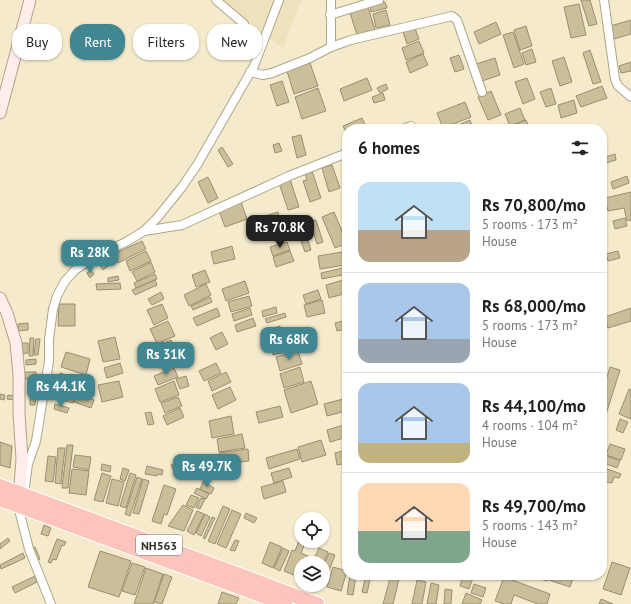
<!DOCTYPE html>
<meta charset="utf-8">
<style>
:root{--surface:#fff;--page:#f2f2f2;--text:#202124;--muted:#757577;--line:#e0e0e0;--accent:#418791}
body{margin:0;font-family:"PT Sans",sans-serif;background:var(--page);color:var(--text);height:100vh;display:flex;flex-direction:column;font-size:15px;white-space:nowrap}
*{box-sizing:border-box;margin:0}
p{font-size:13px;color:var(--muted)}
.icon{flex:none;width:22px;height:22px;fill:none;stroke:currentColor;stroke-width:2;stroke-linecap:round;stroke-linejoin:round}
.map{position:relative;flex:1;overflow:hidden}
.sheet{position:absolute;left:342px;top:124px;width:265px;height:456px;display:flex;flex-direction:column;background:var(--surface);border-radius:16px;box-shadow:0 1px 3px #0004}
.sheet>*{flex:none}
.banner{position:absolute;left:12px;top:24px;width:270px;height:36px;display:flex;gap:8px}
.fabs{position:absolute;left:294px;top:512px;display:grid;gap:8px}
.fabs a{display:grid;place-items:center;width:36px;height:36px;border-radius:50%;background:var(--surface);box-shadow:0 1px 3px #0004;font-size:20px}
.price{position:absolute;translate:-50% -34px;padding:0 9px;border-radius:8px;background:var(--accent);color:#fff;font-size:13px;line-height:26px;filter:drop-shadow(0 1px 2px #0008)}
.price::after{content:'';position:absolute;left:50%;top:24px;width:12px;height:9px;margin-left:-6px;background:inherit;clip-path:polygon(0 0,100% 0,50% 100%)}
.price.selected{background:#222;color:#fff}
ul{padding:0;list-style:none}
li{display:flex;align-items:center;gap:12px;height:100px;padding:0 16px}
li+li{border-top:1px solid var(--line)}
li span{display:grid;place-items:center;flex:none;width:112px;height:80px;border-radius:12px;color:#555}
li>.icon{margin-inline-start:auto}
span .icon{width:48px;height:48px;fill:#fffc;stroke-width:1}
li b{font-size:17px}
h2{display:flex;justify-content:space-between;align-items:center;height:48px;padding:0 16px;font-size:17px}
.chip{padding:0 14px;border-radius:16px;background:var(--surface);box-shadow:0 1px 3px #0004;font-size:14px;line-height:36px}
.chip.selected{background:var(--accent);color:#fff}
.map>svg:first-child{display:block}
.built{fill:#eee1bb}
.building{fill:#cbbf9a;stroke:#988f72}
.lines{fill:none;stroke-linecap:round;stroke-linejoin:round}
.street-casing{stroke:#afa588;stroke-width:10}
.secondary-casing{stroke:#afa588;stroke-width:13}
.highway-casing{stroke:#fff;stroke-width:16}
.street{stroke:#fff;stroke-width:8}
.secondary{stroke:#feedea;stroke-width:11}
.highway{stroke:#fcc4ba;stroke-width:14}
.labels{text-anchor:middle;dominant-baseline:central;stroke-width:3;stroke-linejoin:round;paint-order:stroke}
.shield{fill:#fff;stroke:#726f66;stroke-width:1}
.shield-label{font-size:12px;font-weight:bold;fill:#353125}
</style>
<div class="map">
<svg width="631" height="604" viewBox="0 0 631 604">
<rect width="100%" height="100%" fill="#f5ebcc"/>
<polygon class="built" points="215,0 301,0 283,48"/>
<g class="building">
<polygon points="581,0 590,0 597,24 589,26"/>
<polygon points="385,2 387,8 371,12 370,5"/>
<polygon points="579,4 586,35 571,38 564,7"/>
<polygon points="368,7 375,30 357,35 350,13"/>
<polygon points="386,10 390,25 376,28 373,14"/>
<polygon points="631,20 631,34 614,39 610,26"/>
<polygon points="496,22 501,34 479,44 474,32"/>
<polygon points="526,26 532,46 520,50 514,30"/>
<polygon points="415,28 419,39 407,44 403,32"/>
<polygon points="513,32 524,64 514,68 503,35"/>
<polygon points="419,41 424,53 406,60 402,48"/>
<polygon points="532,49 536,62 526,65 522,53"/>
<polygon points="590,50 601,82 593,84 583,53"/>
<polygon points="423,54 428,65 410,73 406,62"/>
<polygon points="459,55 464,69 455,72 450,58"/>
<polygon points="564,57 572,82 560,86 552,61"/>
<polygon points="495,58 500,75 482,81 476,64"/>
<polygon points="631,62 631,71 621,73 619,66"/>
<polygon points="310,63 318,86 294,94 287,71"/>
<polygon points="367,78 372,90 344,101 340,89"/>
<polygon points="527,78 535,99 523,104 515,82"/>
<polygon points="282,81 289,102 277,106 270,85"/>
<polygon points="386,84 388,89 380,93 377,88"/>
<polygon points="602,86 607,98 581,107 576,96"/>
<polygon points="318,88 326,111 302,119 295,97"/>
<polygon points="551,88 556,104 546,107 540,92"/>
<polygon points="491,91 501,115 488,120 478,97"/>
<polygon points="383,93 385,100 374,103 372,97"/>
<polygon points="574,100 577,113 561,118 558,105"/>
<polygon points="465,102 471,117 443,128 437,113"/>
<polygon points="520,108 525,120 510,126 505,114"/>
<polygon points="362,118 367,129 347,129 347,134 343,126"/>
<polygon points="470,120 473,129 460,129 458,125"/>
<polygon points="526,120 530,129 515,129 514,125"/>
<polygon points="301,135 306,155 297,158 292,137"/>
<polygon points="279,143 282,151 275,153 273,145"/>
<polygon points="222,147 233,164 228,167 218,150"/>
<polygon points="615,154 616,160 602,164 602,158"/>
<polygon points="332,165 340,188 329,192 322,168"/>
<polygon points="312,171 321,198 310,202 303,181 307,180 305,173"/>
<polygon points="627,176 629,183 613,189 611,182"/>
<polygon points="208,177 218,198 208,203 198,182"/>
<polygon points="290,179 299,207 288,210 279,183"/>
<polygon points="631,192 631,220 627,221 624,208 608,211 605,198"/>
<polygon points="241,202 247,219 225,227 219,211"/>
<polygon points="347,205 347,216 343,206"/>
<polygon points="278,212 280,220 271,223 268,215"/>
<polygon points="334,212 347,243 335,248 322,217"/>
<polygon points="625,218 627,226 615,229 613,221"/>
<polygon points="316,220 323,242 317,244 310,222"/>
<polygon points="303,225 311,250 305,252 296,227"/>
<polygon points="142,241 146,249 118,263 114,254"/>
<polygon points="287,242 290,250 273,256 270,247"/>
<polygon points="232,246 235,259 214,264 211,252"/>
<polygon points="146,251 151,261 130,271 126,261"/>
<polygon points="290,251 294,261 276,267 273,257"/>
<polygon points="618,251 620,258 608,261 606,254"/>
<polygon points="342,252 345,265 320,269 318,256"/>
<polygon points="109,257 112,263 103,270 99,263"/>
<polygon points="151,262 155,272 137,281 132,272"/>
<polygon points="347,267 347,274 322,279 321,273"/>
<polygon points="91,270 94,274 90,278 87,273"/>
<polygon points="205,270 210,282 196,287 192,275"/>
<polygon points="155,274 157,279 136,288 134,283"/>
<polygon points="118,276 119,280 108,282 108,278"/>
<polygon points="347,279 347,293 329,298 326,285"/>
<polygon points="155,280 157,285 135,295 132,290"/>
<polygon points="245,281 249,293 226,301 222,289"/>
<polygon points="120,283 121,289 97,290 96,284"/>
<polygon points="206,284 211,295 189,306 184,295"/>
<polygon points="318,290 321,299 306,304 303,295"/>
<polygon points="161,292 164,299 152,305 148,299"/>
<polygon points="249,296 252,306 231,312 228,302"/>
<polygon points="210,297 212,302 193,310 191,306"/>
<polygon points="322,300 325,313 307,317 304,305"/>
<polygon points="59,304 75,304 75,326 58,326"/>
<polygon points="162,304 168,318 154,325 147,310"/>
<polygon points="276,307 277,313 263,317 262,311"/>
<polygon points="217,308 220,316 197,326 193,318"/>
<polygon points="250,308 252,315 234,321 232,314"/>
<polygon points="631,308 631,321 608,328 605,317"/>
<polygon points="285,313 286,317 267,323 265,319"/>
<polygon points="253,318 256,326 237,332 235,325"/>
<polygon points="347,320 347,329 337,331 335,323"/>
<polygon points="168,321 175,336 157,344 150,329"/>
<polygon points="28,323 28,330 18,331 18,324"/>
<polygon points="280,326 282,334 265,339 263,331"/>
<polygon points="222,332 228,344 216,350 210,338"/>
<polygon points="293,334 296,350 273,355 270,339"/>
<polygon points="115,337 120,359 103,362 98,341"/>
<polygon points="30,338 34,338 33,356 29,356"/>
<polygon points="36,339 40,339 38,355 34,355"/>
<polygon points="171,340 178,355 159,364 152,348"/>
<polygon points="22,343 28,343 28,353 23,354"/>
<polygon points="298,351 302,364 280,371 276,357"/>
<polygon points="66,352 90,359 86,375 61,367"/>
<polygon points="36,359 36,364 26,365 26,360"/>
<polygon points="120,363 123,373 107,378 104,368"/>
<polygon points="216,363 221,373 204,381 199,371"/>
<polygon points="300,367 304,382 284,388 280,374"/>
<polygon points="610,367 620,370 602,427 602,394"/>
<polygon points="174,368 178,377 158,385 154,376"/>
<polygon points="25,372 36,372 36,378 25,379"/>
<polygon points="226,372 231,382 212,391 208,381"/>
<polygon points="60,373 91,383 90,387 59,377"/>
<polygon points="186,376 189,386 180,389 176,379"/>
<polygon points="58,379 92,389 91,392 57,382"/>
<polygon points="119,381 123,397 102,402 98,385"/>
<polygon points="174,381 179,395 160,402 155,389"/>
<polygon points="311,381 318,404 291,413 284,390"/>
<polygon points="59,384 92,394 91,397 58,387"/>
<polygon points="230,387 236,400 218,409 212,395"/>
<polygon points="57,389 76,394 73,403 55,398"/>
<polygon points="629,389 631,390 631,419 619,414"/>
<polygon points="0,394 5,395 4,400 0,399"/>
<polygon points="77,394 94,400 91,408 74,402"/>
<polygon points="8,395 14,396 14,400 7,399"/>
<polygon points="30,395 36,395 35,405 30,405"/>
<polygon points="178,397 182,406 165,413 161,403"/>
<polygon points="343,399 346,411 327,416 324,404"/>
<polygon points="55,404 69,408 67,413 54,409"/>
<polygon points="280,406 283,417 259,423 256,412"/>
<polygon points="180,408 184,417 167,425 163,416"/>
<polygon points="151,412 154,424 148,425 145,413"/>
<polygon points="231,416 234,434 212,438 209,421"/>
<polygon points="620,419 628,422 623,433 616,430"/>
<polygon points="347,424 347,437 330,442 327,430"/>
<polygon points="242,434 245,448 219,452 217,439"/>
<polygon points="321,440 326,455 302,462 298,447"/>
<polygon points="0,442 12,446 10,468 0,465"/>
<polygon points="610,444 625,449 621,460 606,455"/>
<polygon points="67,445 73,445 68,488 62,488"/>
<polygon points="58,448 65,448 61,484 55,483"/>
<polygon points="248,449 249,461 220,465 219,453"/>
<polygon points="297,449 300,459 269,469 266,458"/>
<polygon points="347,450 347,463 337,465 335,453"/>
<polygon points="75,455 91,457 89,470 73,467"/>
<polygon points="48,456 56,457 53,482 45,481"/>
<polygon points="190,456 196,469 177,478 171,465"/>
<polygon points="607,456 620,461 617,468 604,463"/>
<polygon points="102,464 111,466 110,472 101,470"/>
<polygon points="147,466 163,470 162,475 158,474 157,476 145,474"/>
<polygon points="602,467 621,474 619,478 614,477 612,483 606,482 603,490 602,489"/>
<polygon points="123,468 129,470 125,481 120,479"/>
<polygon points="289,468 292,477 274,483 271,473"/>
<polygon points="72,469 89,471 86,495 69,493"/>
<polygon points="102,473 111,476 103,502 94,500"/>
<polygon points="130,473 136,475 126,508 120,506"/>
<polygon points="137,477 142,479 130,516 125,514"/>
<polygon points="112,479 124,482 118,506 106,503"/>
<polygon points="143,479 149,481 139,514 133,513"/>
<polygon points="283,481 286,492 264,499 261,487"/>
<polygon points="203,482 214,488 211,494 200,489"/>
<polygon points="164,485 176,489 167,515 164,514 161,524 152,521"/>
<polygon points="197,488 209,494 206,499 194,493"/>
<polygon points="191,495 199,498 194,508 186,505"/>
<polygon points="201,498 205,499 200,509 196,507"/>
<polygon points="183,505 193,510 184,531 168,526"/>
<polygon points="223,506 230,509 215,544 208,541"/>
<polygon points="232,510 241,514 226,548 217,544"/>
<polygon points="197,511 204,514 194,535 187,531"/>
<polygon points="246,513 257,518 254,523 244,518"/>
<polygon points="205,514 210,517 201,536 196,533"/>
<polygon points="212,517 215,518 205,539 203,538"/>
<polygon points="44,525 51,528 48,536 41,534"/>
<polygon points="8,538 10,541 0,549 0,544"/>
<polygon points="300,538 301,541 306,541 301,553 312,558 310,563 301,563 301,578 284,571 292,550 295,551"/>
<polygon points="57,539 66,542 64,546 62,545 56,560 53,559 51,563 48,562"/>
<polygon points="235,540 239,541 235,551 230,550"/>
<polygon points="270,542 282,547 273,568 262,563"/>
<polygon points="347,546 347,564 342,563"/>
<polygon points="35,547 40,559 37,561 32,549"/>
<polygon points="283,548 289,551 280,571 274,568"/>
<polygon points="319,548 328,552 323,564 323,563 312,563"/>
<polygon points="100,551 131,561 119,597 88,587"/>
<polygon points="23,553 25,558 1,569 0,565"/>
<polygon points="329,553 335,555 323,587 319,585 323,585 323,567"/>
<polygon points="612,562 630,568 621,595 603,589"/>
<polygon points="132,563 145,567 135,595 122,591"/>
<polygon points="333,567 347,571 341,591 327,587"/>
<polygon points="146,568 163,574 153,604 134,604"/>
<polygon points="164,574 172,577 162,604 154,602"/>
<polygon points="350,575 356,575 353,595 347,594"/>
<polygon points="371,575 389,575 388,579"/>
<polygon points="391,575 400,575 393,604 383,604"/>
<polygon points="463,575 474,575 469,589 460,586"/>
<polygon points="480,575 492,575 491,579"/>
<polygon points="527,575 549,575 547,581"/>
<polygon points="551,575 574,575 570,587 549,580"/>
<polygon points="35,576 37,582 15,593 12,587"/>
<polygon points="504,577 550,594 547,604 538,604 514,595 511,604 504,604 495,601"/>
<polygon points="365,579 370,580 367,593 362,592"/>
<polygon points="417,580 426,582 422,604 412,604"/>
<polygon points="431,583 439,585 436,604 427,604"/>
<polygon points="474,584 486,588 483,597 471,593"/>
<polygon points="445,589 452,590 451,604 444,604"/>
<polygon points="222,592 239,598 236,604 218,604"/>
<polygon points="466,593 482,600 480,604 462,604"/>
<polygon points="601,599 613,604 599,604"/>
</g>
<g class="lines">
<g class="street-casing">
<g id="street">
<polyline points="216,0 244,24"/>
<polyline points="604,0 615,79 618,86 631,97"/>
<polyline points="330,15 379,0"/>
<polyline points="331,47 331,0"/>
<polyline points="250,72 263,75 272,73 310,58 331,47 351,40 452,16 457,20 482,92"/>
<polyline points="403,129 411,126"/>
<polyline points="144,231 182,225 289,176 347,153"/>
<polyline points="25,486 28,464 36,441 49,361 49,339 53,309 57,296 65,281 75,270 94,257 126,242 144,231 157,218 182,187 197,165 254,66 279,0"/>
<polyline points="18,506 29,549 51,604"/>
</g>
</g>
<g class="secondary-casing">
<g id="secondary">
<polyline points="0,113 30,0"/>
<polyline points="0,298 7,313 16,343 19,375 19,413 22,459 19,500"/>
</g>
</g>
<g class="highway-casing">
<g id="highway">
<polyline points="0,486 317,604"/>
<polyline points="0,499 285,604"/>
</g>
</g>
<use href="#street" class="street"/>
<use href="#secondary" class="secondary"/>
<use href="#highway" class="highway"/>
</g>
<g class="labels">
<rect class="shield" x="136" y="535" width="46" height="20" rx="3"/>
<g class="shield-label">
<text x="159" y="545">NH563</text>
</g>
</g>
</svg>
<div class="fabs">
<a><svg class="icon" aria-label="locate" viewBox="0 0 24 24"><circle cx="12" cy="12" r="6"/><path d="M12 2v4M12 18v4M2 12h4M18 12h4"/></svg></a>
<a><svg class="icon" aria-label="layers" viewBox="0 0 24 24"><path d="M12 4l9 5-9 5-9-5zM3 14l9 5 9-5"/></svg></a>
</div>
<b class="price selected" style="left:280px;top:249px">Rs 70.8K</b>
<b class="price" style="left:90px;top:274px">Rs 28K</b>
<b class="price" style="left:289px;top:361px">Rs 68K</b>
<b class="price" style="left:166px;top:376px">Rs 31K</b>
<b class="price" style="left:61px;top:408px">Rs 44.1K</b>
<b class="price" style="left:207px;top:488px">Rs 49.7K</b>
<div class="banner">
<a class="chip">Buy</a>
<a class="chip selected">Rent</a>
<a class="chip">Filters</a>
<a class="chip">New</a>
</div>
<section class="sheet">
<h2>6 homes<svg class="icon" aria-label="filters" viewBox="0 0 24 24"><path d="M4 7h16M4 17h16"/><circle cx="9" cy="7" r="2"/><circle cx="15" cy="17" r="2"/></svg></h2>
<ul>
<li><span style="background:linear-gradient(#bfe0f5 60%,#b9a48a 0)"><svg class="icon" aria-label="home" viewBox="0 0 24 24"><path d="M3 11l9-7 9 7M6 9v11h12V9"/></svg></span><div><b>Rs 70,800/mo</b><p>5 rooms · 173 m²</p><p>House</p></div></li>
<li><span style="background:linear-gradient(#a9c7e8 70%,#9aa5b1 0)"><svg class="icon" aria-label="home" viewBox="0 0 24 24"><path d="M3 11l9-7 9 7M6 9v11h12V9"/></svg></span><div><b>Rs 68,000/mo</b><p>5 rooms · 173 m²</p><p>House</p></div></li>
<li><span style="background:linear-gradient(#a9c7e8 75%,#c2b280 0)"><svg class="icon" aria-label="home" viewBox="0 0 24 24"><path d="M3 11l9-7 9 7M6 9v11h12V9"/></svg></span><div><b>Rs 44,100/mo</b><p>4 rooms · 104 m²</p><p>House</p></div></li>
<li><span style="background:linear-gradient(#ffd9b3 60%,#7fa58c 0)"><svg class="icon" aria-label="home" viewBox="0 0 24 24"><path d="M3 11l9-7 9 7M6 9v11h12V9"/></svg></span><div><b>Rs 49,700/mo</b><p>5 rooms · 143 m²</p><p>House</p></div></li>
</ul>
</section>
</div>
